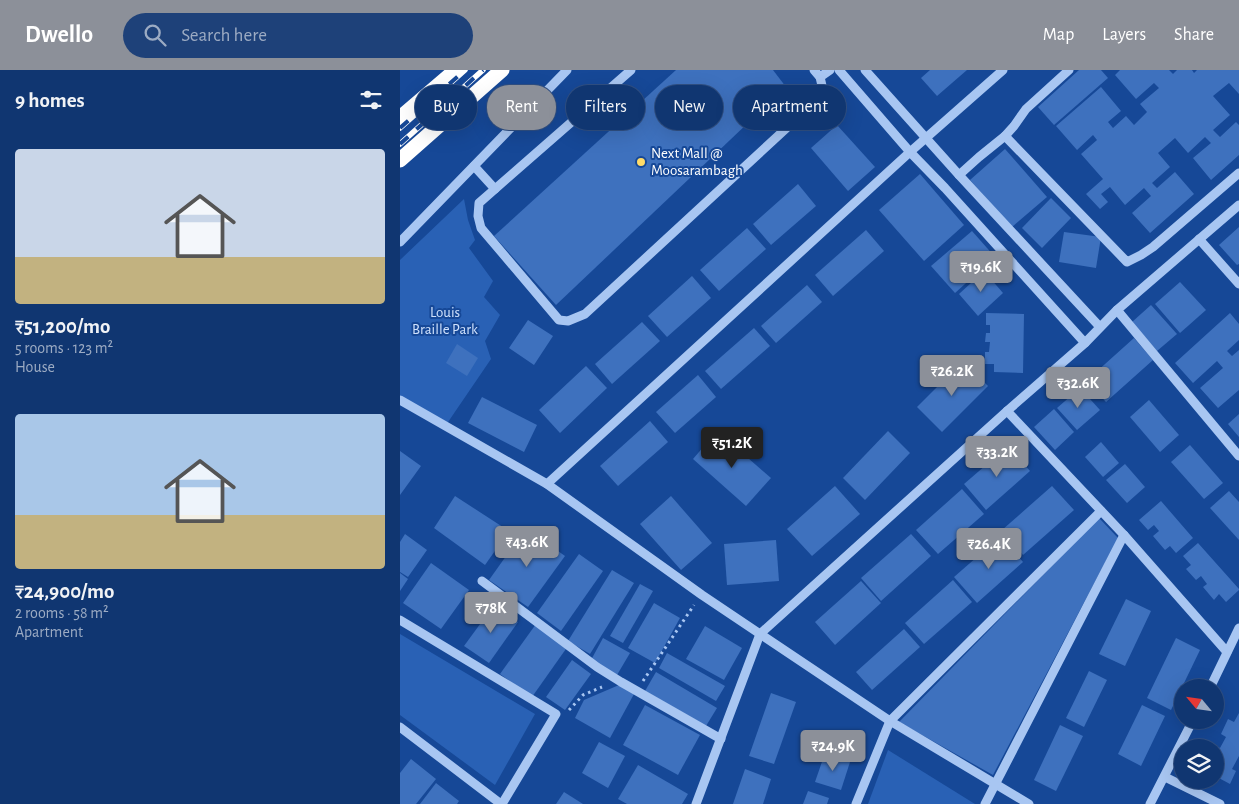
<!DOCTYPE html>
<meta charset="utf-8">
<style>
:root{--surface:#103671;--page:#1e4179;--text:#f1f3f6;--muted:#9cabc3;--line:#305084;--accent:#8c9099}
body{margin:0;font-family:"Alegreya Sans",sans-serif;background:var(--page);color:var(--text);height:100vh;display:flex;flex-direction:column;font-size:19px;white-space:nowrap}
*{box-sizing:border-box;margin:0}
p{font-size:16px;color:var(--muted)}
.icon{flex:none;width:28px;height:28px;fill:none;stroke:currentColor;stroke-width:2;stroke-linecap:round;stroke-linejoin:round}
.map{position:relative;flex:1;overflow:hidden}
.sheet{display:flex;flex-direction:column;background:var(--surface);width:400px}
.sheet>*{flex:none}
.hud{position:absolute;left:15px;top:15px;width:475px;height:45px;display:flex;gap:10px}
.needle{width:32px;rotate:299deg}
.tools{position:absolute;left:774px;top:609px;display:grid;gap:10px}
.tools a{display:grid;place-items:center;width:50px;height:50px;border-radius:50%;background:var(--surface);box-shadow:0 5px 20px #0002,0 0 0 1px var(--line);font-size:25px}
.price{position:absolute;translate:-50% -42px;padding:0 11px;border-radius:5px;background:var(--accent);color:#fff;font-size:16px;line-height:32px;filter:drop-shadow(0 1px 2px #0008)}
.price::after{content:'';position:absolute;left:50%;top:30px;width:15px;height:11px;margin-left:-8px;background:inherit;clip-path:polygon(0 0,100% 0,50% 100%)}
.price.selected{background:#222;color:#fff}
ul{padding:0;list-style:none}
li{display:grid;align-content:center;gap:10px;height:265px;padding:0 15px}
li span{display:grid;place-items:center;height:155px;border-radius:5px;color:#555}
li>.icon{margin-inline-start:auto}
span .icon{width:90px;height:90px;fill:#fffc;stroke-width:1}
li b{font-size:21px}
h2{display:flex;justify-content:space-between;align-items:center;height:60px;padding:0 15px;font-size:21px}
.pill{padding:0 18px;border-radius:22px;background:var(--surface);box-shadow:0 5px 20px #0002,0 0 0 1px var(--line);font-size:18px;line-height:45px}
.pill.selected{background:var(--accent);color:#fff}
header{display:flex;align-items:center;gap:30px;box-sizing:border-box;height:70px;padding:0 25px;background:var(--accent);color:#fff}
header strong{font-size:24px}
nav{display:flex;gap:28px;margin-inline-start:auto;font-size:18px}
.search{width:350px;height:45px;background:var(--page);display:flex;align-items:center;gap:12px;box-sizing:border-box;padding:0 18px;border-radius:28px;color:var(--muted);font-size:19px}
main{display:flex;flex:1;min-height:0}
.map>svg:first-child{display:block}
.green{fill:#2961b5}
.building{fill:#3e71be}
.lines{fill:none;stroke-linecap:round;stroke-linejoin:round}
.path{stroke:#a8c6f2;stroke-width:3;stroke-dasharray:2.5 4;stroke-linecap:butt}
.minor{stroke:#a8c6f2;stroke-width:9}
.highway{stroke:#fff;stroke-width:15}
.rail-casing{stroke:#fff;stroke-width:5.5}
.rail{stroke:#164897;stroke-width:4;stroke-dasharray:11;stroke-linecap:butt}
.poi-dot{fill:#ffdb68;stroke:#164897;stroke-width:2}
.labels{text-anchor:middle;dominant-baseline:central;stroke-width:4;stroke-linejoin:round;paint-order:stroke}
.poi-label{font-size:15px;fill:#fff;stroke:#164897;text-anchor:start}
.park-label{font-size:15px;fill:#cfe1fc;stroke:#164897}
</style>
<header>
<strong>Dwello</strong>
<div class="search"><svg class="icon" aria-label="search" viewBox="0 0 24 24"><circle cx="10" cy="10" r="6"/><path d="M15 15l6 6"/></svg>Search here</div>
<nav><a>Map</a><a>Layers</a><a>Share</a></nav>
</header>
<main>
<section class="sheet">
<h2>9 homes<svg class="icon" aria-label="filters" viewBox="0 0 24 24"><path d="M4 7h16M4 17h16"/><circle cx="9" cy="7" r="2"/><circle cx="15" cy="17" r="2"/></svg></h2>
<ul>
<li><span style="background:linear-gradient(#c9d6e8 70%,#c2b280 0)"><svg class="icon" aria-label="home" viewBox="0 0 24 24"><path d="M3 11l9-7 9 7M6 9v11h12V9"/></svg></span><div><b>₹51,200/mo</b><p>5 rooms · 123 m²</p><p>House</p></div></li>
<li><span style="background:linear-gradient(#a9c7e8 65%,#c2b280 0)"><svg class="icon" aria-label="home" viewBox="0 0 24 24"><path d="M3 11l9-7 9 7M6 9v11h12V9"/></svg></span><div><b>₹24,900/mo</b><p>2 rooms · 58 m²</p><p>Apartment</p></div></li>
</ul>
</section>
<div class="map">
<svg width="839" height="734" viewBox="0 0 839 734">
<rect width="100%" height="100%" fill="#164897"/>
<g class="green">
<polygon points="64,129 68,150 75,170 69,178 93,211 84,227 100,245 85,271 91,289 46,355 0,326 0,190"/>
<polygon points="0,564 135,644 95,715 0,645"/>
<polygon points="488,680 575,734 468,734"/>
</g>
<g class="building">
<polygon points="276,0 373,0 386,17 156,235 94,166"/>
<polygon points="530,0 567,0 537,26 521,8"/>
<polygon points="679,0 701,0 708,8 654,55 638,37"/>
<polygon points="720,0 769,0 773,4 777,0 792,0 794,3 797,0 839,0 839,24 829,13 813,26 830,45 813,60 820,67 836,52 839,55 839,85 811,110 793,88 811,73 805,67 788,83 775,68 758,83 770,97 752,113 757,118 775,102 794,124 750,163 732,143 751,126 744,118 725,135 710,117 701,124 708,132 700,139 686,124 703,109 681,84 697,70 693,65 677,80 656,56 701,17 721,41 708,52 713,58 726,46 734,55 747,42 740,34 759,18 754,13 736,29 715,5"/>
<polygon points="437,55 475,97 448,121 411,78"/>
<polygon points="605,79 647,127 612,157 570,110"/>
<polygon points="520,104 564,155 524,191 479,140"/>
<polygon points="398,114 416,136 371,175 353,154"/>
<polygon points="651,128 671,148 642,178 622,158"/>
<polygon points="839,157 839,194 837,195 819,175"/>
<polygon points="347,158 366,179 319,221 300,200"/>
<polygon points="466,160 484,181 433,226 415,205"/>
<polygon points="572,161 595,187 555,223 531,196"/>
<polygon points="664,162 701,167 696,198 659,192"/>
<polygon points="584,201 603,223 578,246 559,224"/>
<polygon points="292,206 311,228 267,267 248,246"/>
<polygon points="780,212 806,240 780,263 755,234"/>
<polygon points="407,215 422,232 376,273 361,256"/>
<polygon points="751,235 777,264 757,281 732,252"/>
<polygon points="586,243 624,244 623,303 594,302 594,294 585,294 585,282 589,282 590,272 585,272 586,263 590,263 590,255 586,255"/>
<polygon points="830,243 839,254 839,270 827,281 832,286 839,280 839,320 818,338 800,318 823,298 817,291 793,313 775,293"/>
<polygon points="128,250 153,266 134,295 109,278"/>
<polygon points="242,252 260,271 212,314 195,294"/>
<polygon points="354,258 370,276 321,319 305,301"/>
<polygon points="734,268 753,290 706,332 694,319 702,312 695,303"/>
<polygon points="57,274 78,288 67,306 46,293"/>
<polygon points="563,291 588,316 542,362 517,337"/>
<polygon points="186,296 207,318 160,363 139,340"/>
<polygon points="298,305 316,327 275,363 256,342"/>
<polygon points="680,318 700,340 677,360 657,338"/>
<polygon points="82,327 137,355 124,382 68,353"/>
<polygon points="749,330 779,365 760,382 730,347"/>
<polygon points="654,339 674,362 655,380 634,357"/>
<polygon points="839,344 839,367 828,354"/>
<polygon points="250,351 268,372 218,416 200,396"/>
<polygon points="317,361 371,408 346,436 293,389"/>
<polygon points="488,361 510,383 465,430 443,408"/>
<polygon points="701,372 719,393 703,407 685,387"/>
<polygon points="790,375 823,413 804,429 771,392"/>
<polygon points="608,376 630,401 586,440 564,414"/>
<polygon points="0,381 21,396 0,425"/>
<polygon points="725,394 745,417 727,433 706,410"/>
<polygon points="435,416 460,444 412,486 387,459"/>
<polygon points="652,416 674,440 623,485 602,460"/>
<polygon points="562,419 584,444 538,484 516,460"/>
<polygon points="829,421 839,432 839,470 810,438"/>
<polygon points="55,426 109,461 85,495 34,458"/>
<polygon points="271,426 312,473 281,500 240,454"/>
<polygon points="761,431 793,468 776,483 770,476 765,480 753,466 759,461 754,455 748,460 739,450"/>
<polygon points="699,448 718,468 593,705 499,652"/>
<polygon points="126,458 165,486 128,537 89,510"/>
<polygon points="5,464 27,480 8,507 0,502 0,472"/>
<polygon points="511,464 531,486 481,531 461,508"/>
<polygon points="601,466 623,492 577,533 554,507"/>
<polygon points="376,470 379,511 327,515 324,474"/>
<polygon points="798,473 839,519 839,520 826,532 819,524 814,530 803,517 807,514 801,506 796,510 786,499 791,495 783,486"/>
<polygon points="179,484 203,501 161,561 137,543"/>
<polygon points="31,493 69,520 41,559 3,533"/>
<polygon points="212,500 234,513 190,584 168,571"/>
<polygon points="0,503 8,509 0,521"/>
<polygon points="553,510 572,532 524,574 505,553"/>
<polygon points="461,511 481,533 435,575 415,552"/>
<polygon points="240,514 253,521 223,573 210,566"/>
<polygon points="726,529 751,541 725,596 699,584"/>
<polygon points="254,533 280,548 255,593 228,578"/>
<polygon points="94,535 118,552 89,593 64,576"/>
<polygon points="136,554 168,576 132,627 100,604"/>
<polygon points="305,556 342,578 324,610 286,589"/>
<polygon points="504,559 520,577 472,620 456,602"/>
<polygon points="203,568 230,583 217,605 191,590"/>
<polygon points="776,568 800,580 771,640 747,628"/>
<polygon points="267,583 325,616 316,631 259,598"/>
<polygon points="172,590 191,604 165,640 146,627"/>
<polygon points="689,601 707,610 684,657 666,648"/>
<polygon points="256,602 317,638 306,656 245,621"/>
<polygon points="219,615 234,624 210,668 175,648 184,630"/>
<polygon points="371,623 396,632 374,694 349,686"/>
<polygon points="245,635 300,665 278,705 223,675"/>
<polygon points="742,635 765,646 741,696 718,684"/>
<polygon points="839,643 839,686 832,699 836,701 830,714 815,706 815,677 816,676 820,678 826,667 821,664 828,649 834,652"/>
<polygon points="660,655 683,666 656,721 634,710"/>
<polygon points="199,672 225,686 208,718 182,703"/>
<polygon points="425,683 450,692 441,720 415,712"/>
<polygon points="11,689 36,709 16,734 0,734 0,703"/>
<polygon points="238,695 288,724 282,734 227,734 218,729"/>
<polygon points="345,699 371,709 363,734 333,734"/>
<polygon points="36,713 59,731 57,734 20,734"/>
<polygon points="408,721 429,728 427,734 403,734"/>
<polygon points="164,722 183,734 156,734"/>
</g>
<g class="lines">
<g class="path">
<polyline points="243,611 294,535"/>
<polyline points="169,640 183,625 202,617"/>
</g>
<g class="minor">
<polyline points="231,0 79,133 78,146 81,158 159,250 168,251 185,244 417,30 423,20 420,7 414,0"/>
<polyline points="439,0 510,82 545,118 685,273"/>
<polyline points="465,0 559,105 700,257"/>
<polyline points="420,7 430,0"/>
<polyline points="605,66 727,192 741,185 753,177 839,103"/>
<polyline points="74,96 95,119"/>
<polyline points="559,105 579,87 605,66 614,56 626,39 669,0"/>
<polyline points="799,169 839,214"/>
<polyline points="0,172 167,0"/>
<polyline points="717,240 839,386"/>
<polyline points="0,330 147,414 302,525 490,651 629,734"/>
<polyline points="607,341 724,465 827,582"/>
<polyline points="147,414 510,82 603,0"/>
<polyline points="82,511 197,597 221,612 321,669"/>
<polyline points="0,550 156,644 102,734"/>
<polyline points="810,618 839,558"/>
<polyline points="0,657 101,734"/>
<polyline points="765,707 820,734"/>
<polyline points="296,734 360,564 607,341 685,273 717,240 839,135"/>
<polyline points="456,734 490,651 701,441"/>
<polyline points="585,734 724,465"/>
<polyline points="750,734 793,650"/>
</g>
<g class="highway">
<polyline points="0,48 56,0"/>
<polyline points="0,90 102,0"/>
</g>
<g class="rail-casing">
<g id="rail">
<polyline points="0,58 65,0"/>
<polyline points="0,74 83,0"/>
</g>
</g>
<use href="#rail" class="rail"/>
</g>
<circle class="poi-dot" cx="241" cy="92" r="5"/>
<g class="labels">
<g class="poi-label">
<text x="251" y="83">Next Mall @<tspan x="251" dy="17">Moosarambagh</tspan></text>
</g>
<g class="park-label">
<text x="45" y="242">Louis<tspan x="45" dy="17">Braille Park</tspan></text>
</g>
</g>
</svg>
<div class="tools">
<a><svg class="needle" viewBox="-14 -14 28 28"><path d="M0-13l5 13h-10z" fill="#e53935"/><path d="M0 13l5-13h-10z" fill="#9cabc3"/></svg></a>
<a><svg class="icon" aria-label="layers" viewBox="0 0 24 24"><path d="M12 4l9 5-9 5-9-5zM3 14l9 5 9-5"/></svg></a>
</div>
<b class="price" style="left:581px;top:223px">₹19.6K</b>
<b class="price" style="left:552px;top:327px">₹26.2K</b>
<b class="price" style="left:678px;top:339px">₹32.6K</b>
<b class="price selected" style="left:332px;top:399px">₹51.2K</b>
<b class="price" style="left:597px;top:408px">₹33.2K</b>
<b class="price" style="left:127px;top:498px">₹43.6K</b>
<b class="price" style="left:589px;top:500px">₹26.4K</b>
<b class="price" style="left:91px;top:564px">₹78K</b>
<b class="price" style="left:433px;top:702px">₹24.9K</b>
<div class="hud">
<a class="pill">Buy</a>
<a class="pill selected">Rent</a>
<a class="pill">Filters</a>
<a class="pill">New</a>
<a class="pill">Apartment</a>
</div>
</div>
</main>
